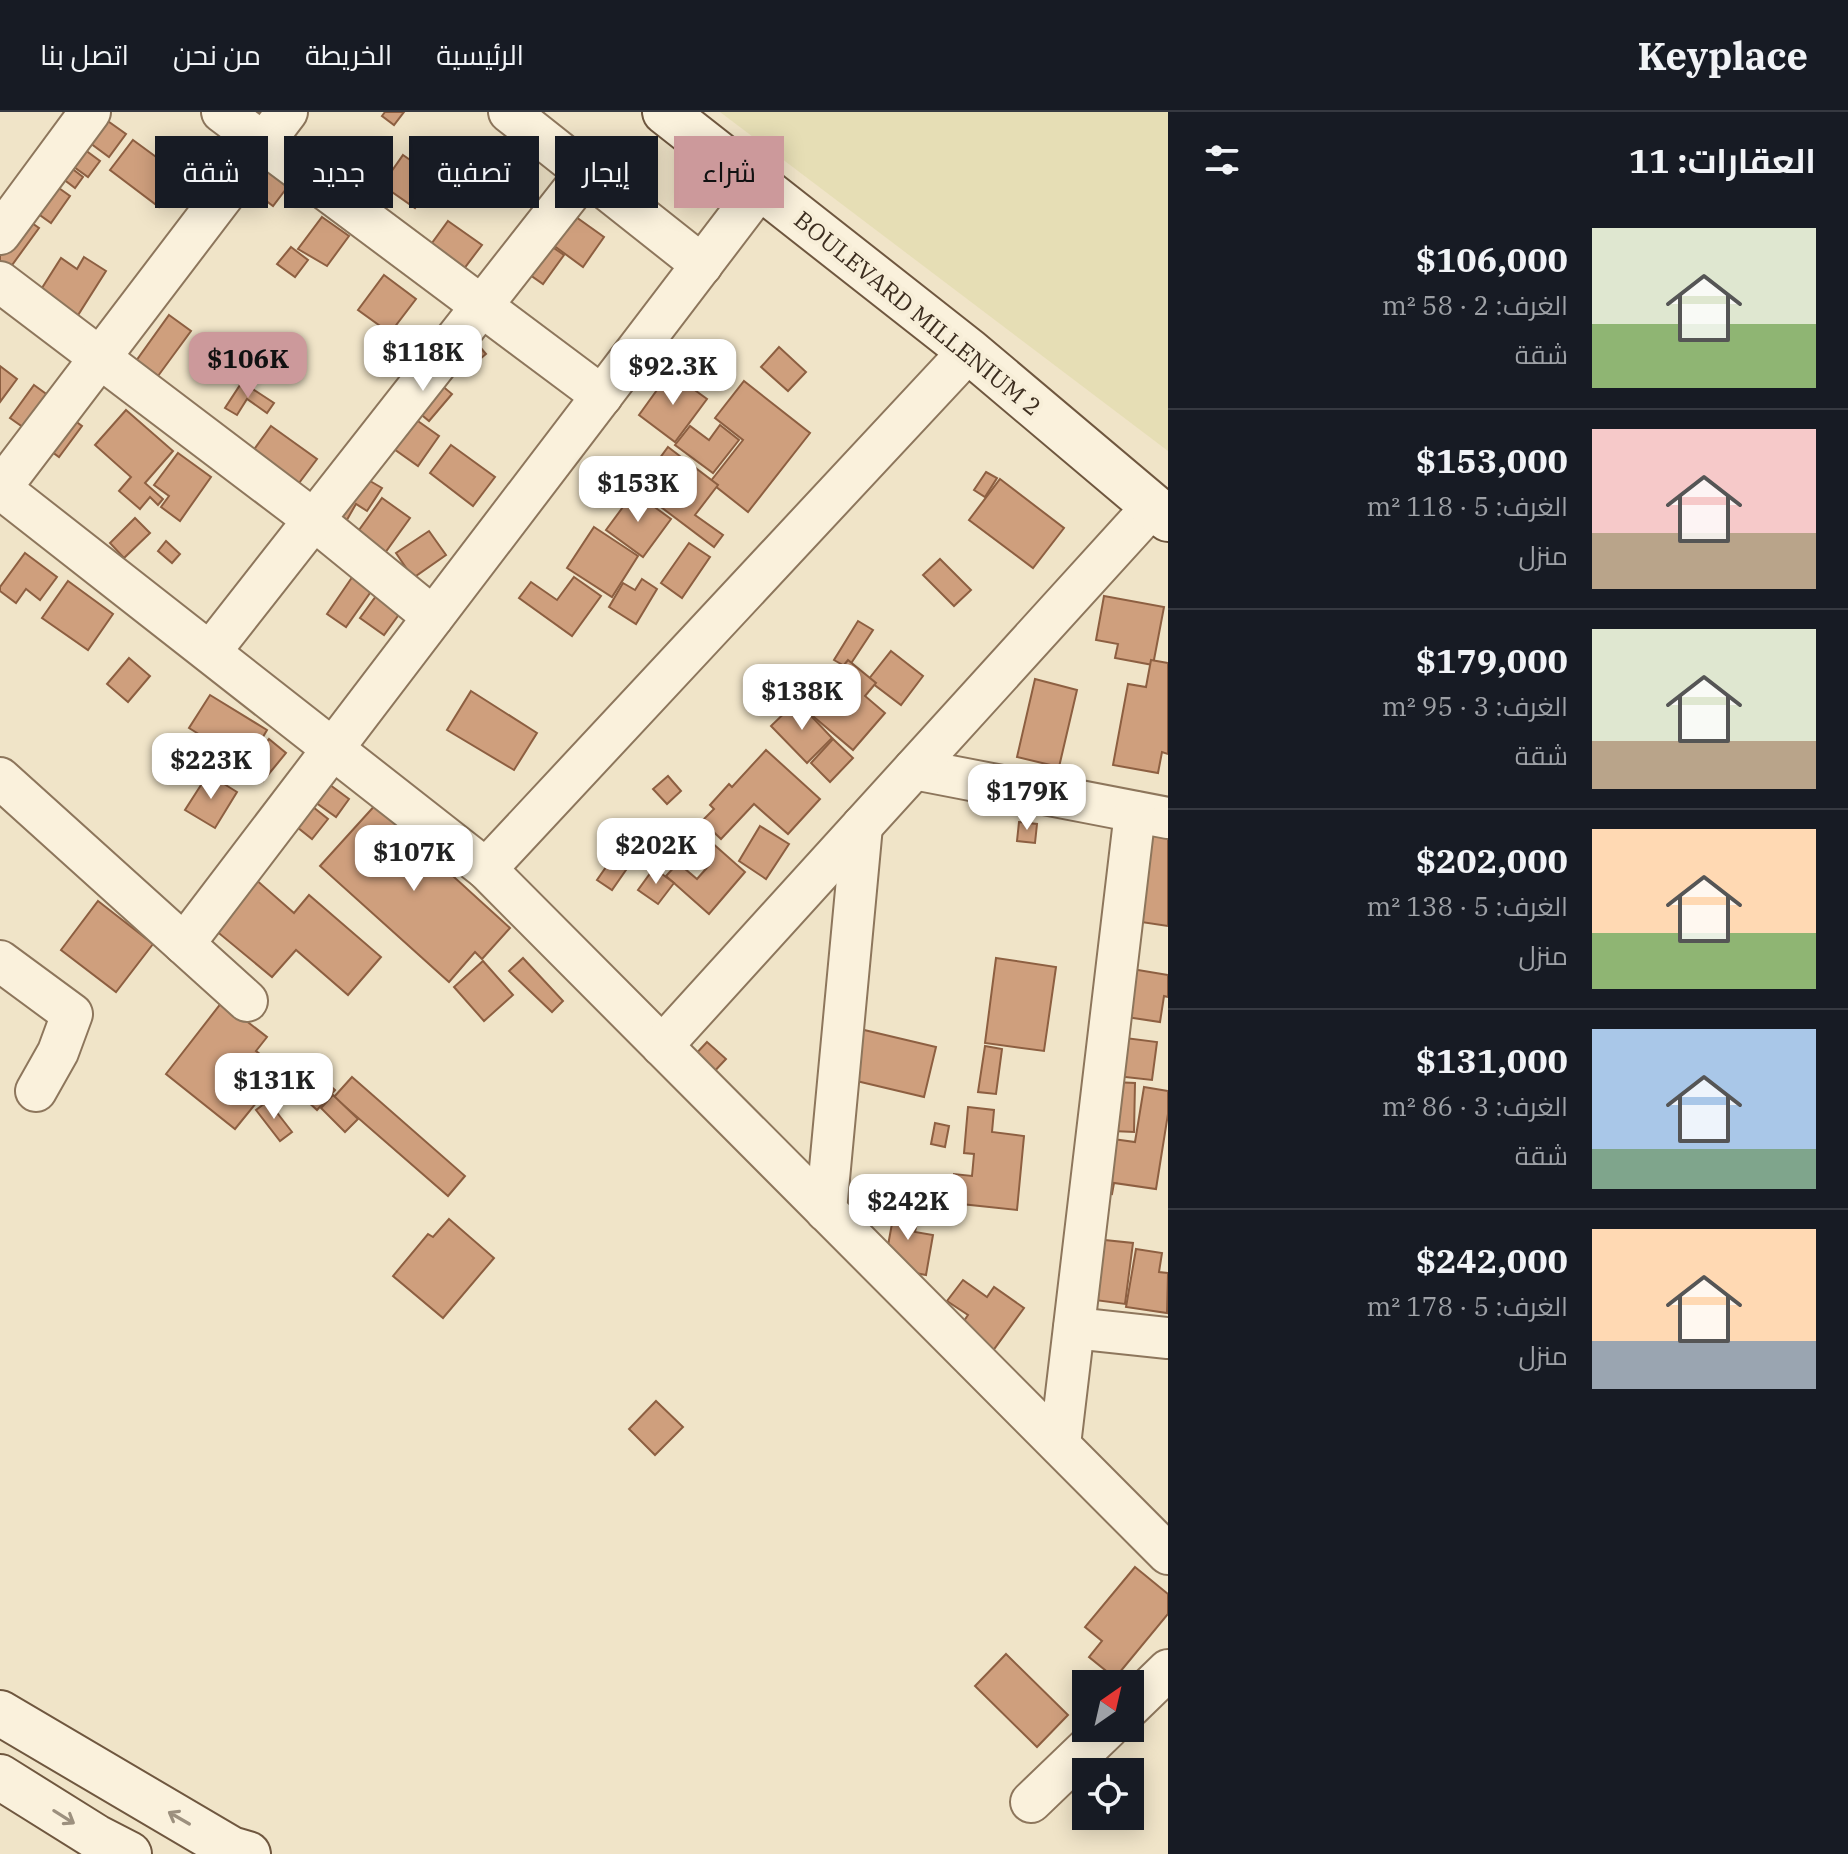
<!DOCTYPE html>
<html lang="ar">
<meta charset="utf-8">
<style>
:root{--surface:#171b24;--page:#242831;--text:#f1f3f6;--muted:#9ea1a6;--line:#363941;--accent:#cc999b}
body{margin:0;font-family:"IBM Plex Serif",Cairo,serif;background:var(--page);color:var(--text);direction:rtl;height:100vh;display:flex;flex-direction:column;font-size:30px;white-space:nowrap}
*{box-sizing:border-box;margin:0}
p{font-size:26px;color:var(--muted)}
.icon{flex:none;width:44px;height:44px;fill:none;stroke:currentColor;stroke-width:2;stroke-linecap:round;stroke-linejoin:round}
.map{position:relative;flex:1;overflow:hidden;direction:ltr}
.side{display:flex;flex-direction:column;background:var(--surface);width:680px}
.side>*{flex:none}
.hud{position:absolute;left:24px;top:24px;width:760px;height:72px;direction:rtl;display:flex;gap:16px}
.needle{width:52px;rotate:34deg}
.tools{position:absolute;left:1072px;top:1558px;display:grid;gap:16px}
.tools a{display:grid;place-items:center;width:72px;height:72px;border-radius:0px;background:var(--surface);box-shadow:0 4px 20px #0003;font-size:40px}
.price{position:absolute;translate:-50% -68px;padding:0 18px;border-radius:16px;background:#fff;color:#222;font-size:26px;line-height:52px;filter:drop-shadow(0 2px 4px #0008)}
.price::after{content:'';position:absolute;left:50%;top:48px;width:24px;height:18px;margin-left:-12px;background:inherit;clip-path:polygon(0 0,100% 0,50% 100%)}
.price.active{background:var(--accent);color:#111}
ul{padding:0;list-style:none}
li{display:flex;align-items:center;gap:24px;height:200px;padding:0 32px}
li+li{border-top:2px solid var(--line)}
li span{display:grid;place-items:center;flex:none;width:224px;height:160px;border-radius:0px;color:#555}
li>.icon{margin-inline-start:auto}
span .icon{width:96px;height:96px;fill:#fffc;stroke-width:1}
li b{font-size:34px}
h2{display:flex;justify-content:space-between;align-items:center;height:96px;padding:0 32px;font-size:34px}
.pill{padding:0 28px;border-radius:0px;background:var(--surface);box-shadow:0 4px 20px #0003;font-size:28px;line-height:72px}
.pill.active{background:var(--accent);color:#111}
header{display:flex;align-items:center;gap:48px;box-sizing:border-box;height:112px;padding:0 40px;background:var(--surface);border-bottom:2px solid var(--line)}
header strong{font-size:38px}
nav{display:flex;gap:44px;margin-inline-start:auto;font-size:28px}
main{display:flex;flex:1;min-height:0}
.map>svg:first-child{display:block}
.farmland{fill:#e6deb5}
.building{fill:#cf9f7d;stroke:#8d5f41;stroke-width:2}
.lines{fill:none;stroke-linecap:round;stroke-linejoin:round}
.street-casing{stroke:#8d765c;stroke-width:44}
.secondary-casing{stroke:#6f573f;stroke-width:48}
.street{stroke:#faf1dc;stroke-width:40}
.secondary{stroke:#faf1dc;stroke-width:44}
.oneway{stroke:#9c907e}
.labels{text-anchor:middle;dominant-baseline:central;stroke-width:8;stroke-linejoin:round;paint-order:stroke}
.street-label{font-size:24px;fill:#3d2e20;stroke:#f7eed8}
</style>
<header>
<strong>Keyplace</strong>
<nav><a>الرئيسية</a><a>الخريطة</a><a>من نحن</a><a>اتصل بنا</a></nav>
</header>
<main>
<section class="side">
<h2>العقارات: 11<svg class="icon" aria-label="filters" viewBox="0 0 24 24"><path d="M4 7h16M4 17h16"/><circle cx="9" cy="7" r="2"/><circle cx="15" cy="17" r="2"/></svg></h2>
<ul>
<li><span style="background:linear-gradient(#dfe7d0 60%,#8fb573 0)"><svg class="icon" aria-label="home" viewBox="0 0 24 24"><path d="M3 11l9-7 9 7M6 9v11h12V9"/></svg></span><div><b>$106,000</b><p>الغرف: 2 · 58 m²</p><p>شقة</p></div></li>
<li><span style="background:linear-gradient(#f6c9c9 65%,#b9a48a 0)"><svg class="icon" aria-label="home" viewBox="0 0 24 24"><path d="M3 11l9-7 9 7M6 9v11h12V9"/></svg></span><div><b>$153,000</b><p>الغرف: 5 · 118 m²</p><p>منزل</p></div></li>
<li><span style="background:linear-gradient(#dfe7d0 70%,#b9a48a 0)"><svg class="icon" aria-label="home" viewBox="0 0 24 24"><path d="M3 11l9-7 9 7M6 9v11h12V9"/></svg></span><div><b>$179,000</b><p>الغرف: 3 · 95 m²</p><p>شقة</p></div></li>
<li><span style="background:linear-gradient(#ffd9b3 65%,#8fb573 0)"><svg class="icon" aria-label="home" viewBox="0 0 24 24"><path d="M3 11l9-7 9 7M6 9v11h12V9"/></svg></span><div><b>$202,000</b><p>الغرف: 5 · 138 m²</p><p>منزل</p></div></li>
<li><span style="background:linear-gradient(#a9c7e8 75%,#7fa58c 0)"><svg class="icon" aria-label="home" viewBox="0 0 24 24"><path d="M3 11l9-7 9 7M6 9v11h12V9"/></svg></span><div><b>$131,000</b><p>الغرف: 3 · 86 m²</p><p>شقة</p></div></li>
<li><span style="background:linear-gradient(#ffd9b3 70%,#9aa5b1 0)"><svg class="icon" aria-label="home" viewBox="0 0 24 24"><path d="M3 11l9-7 9 7M6 9v11h12V9"/></svg></span><div><b>$242,000</b><p>الغرف: 5 · 178 m²</p><p>منزل</p></div></li>
</ul>
</section>
<div class="map">
<svg width="1168" height="1742" viewBox="0 0 1168 1742">
<rect width="100%" height="100%" fill="#f0e4c8"/>
<polygon class="farmland" points="720,0 1168,0 1168,339"/>
<g class="building">
<polygon points="95,0 126,22 109,45 67,14"/>
<polygon points="385,0 404,0 394,13 382,4"/>
<polygon points="54,15 100,49 88,65 42,32"/>
<polygon points="133,28 182,64 159,95 110,58"/>
<polygon points="49,39 83,65 75,76 41,50"/>
<polygon points="403,43 436,66 415,96 382,73"/>
<polygon points="261,51 289,73 273,94 244,72"/>
<polygon points="35,59 70,84 51,111 16,86"/>
<polygon points="548,85 604,125 583,155 527,114"/>
<polygon points="9,95 39,116 7,160 0,155 0,107"/>
<polygon points="322,105 349,124 327,154 298,137"/>
<polygon points="448,109 482,133 457,166 424,142"/>
<polygon points="523,115 564,143 543,172 503,144"/>
<polygon points="291,135 308,148 295,165 277,152"/>
<polygon points="84,145 106,159 73,211 35,187 61,146 77,157"/>
<polygon points="384,163 416,187 390,221 358,198"/>
<polygon points="169,203 191,219 158,264 136,249"/>
<polygon points="461,213 486,242 461,263 437,235"/>
<polygon points="779,235 806,260 788,279 761,255"/>
<polygon points="417,253 452,282 429,309 394,280"/>
<polygon points="0,254 17,267 0,290"/>
<polygon points="670,260 707,287 675,330 639,303"/>
<polygon points="744,269 810,321 748,400 710,370 743,328 715,306"/>
<polygon points="242,270 274,291 267,301 247,287 237,303 225,296"/>
<polygon points="34,273 60,292 37,325 10,306"/>
<polygon points="398,295 439,324 418,354 377,325"/>
<polygon points="126,298 173,339 145,371 163,387 158,393 150,385 140,397 119,379 131,365 95,333"/>
<polygon points="63,300 82,314 59,345 40,331"/>
<polygon points="720,313 739,328 713,361 675,333 690,314 709,328"/>
<polygon points="271,314 317,347 290,383 245,350"/>
<polygon points="451,333 495,365 473,394 430,361"/>
<polygon points="668,335 718,373 695,403 723,423 714,435 637,377"/>
<polygon points="178,341 211,365 180,409 161,395 169,384 154,373"/>
<polygon points="616,346 633,361 608,392 590,378"/>
<polygon points="341,352 382,376 367,399 356,392 340,420"/>
<polygon points="986,360 997,366 985,385 974,378"/>
<polygon points="1000,367 1064,416 1033,456 969,408"/>
<polygon points="634,380 671,407 643,445 606,418"/>
<polygon points="382,386 410,406 377,452 349,432"/>
<polygon points="135,406 150,421 124,446 110,431"/>
<polygon points="594,415 638,444 612,485 567,456"/>
<polygon points="429,419 446,443 413,466 396,441"/>
<polygon points="166,429 180,442 172,451 158,439"/>
<polygon points="689,431 710,445 682,486 661,471"/>
<polygon points="25,441 57,465 40,488 26,477 16,491 0,479 0,475"/>
<polygon points="940,447 971,478 954,494 923,463"/>
<polygon points="357,458 377,471 346,515 327,502"/>
<polygon points="574,465 601,484 572,524 519,486 531,470 557,488"/>
<polygon points="642,467 657,477 636,512 609,495 623,471 635,478"/>
<polygon points="68,469 113,502 88,538 42,506"/>
<polygon points="379,480 403,497 384,523 360,506"/>
<polygon points="1104,484 1164,495 1153,553 1115,546 1118,532 1096,528"/>
<polygon points="858,509 873,518 848,556 834,548"/>
<polygon points="891,539 923,564 901,593 868,568"/>
<polygon points="129,546 150,564 128,590 107,572"/>
<polygon points="848,548 876,571 865,584 885,601 853,638 794,588 806,573 819,584"/>
<polygon points="1151,548 1168,551 1168,642 1162,640 1158,661 1113,653 1128,572 1146,575"/>
<polygon points="1035,567 1077,578 1059,655 1017,645"/>
<polygon points="471,579 537,621 514,658 447,618"/>
<polygon points="210,583 267,618 247,652 189,616"/>
<polygon points="797,589 832,626 807,651 771,614"/>
<polygon points="269,627 286,641 263,669 246,656"/>
<polygon points="833,627 853,646 830,670 811,651"/>
<polygon points="766,638 820,687 788,722 754,692 721,727 702,709 714,697 710,693 729,672 732,675"/>
<polygon points="208,662 237,680 215,716 185,698"/>
<polygon points="668,664 681,679 667,692 653,677"/>
<polygon points="322,667 349,687 336,705 308,685"/>
<polygon points="378,690 447,751 443,755 510,816 482,847 475,840 449,870 320,754"/>
<polygon points="308,691 328,707 312,727 292,711"/>
<polygon points="1123,704 1168,711 1168,814 1108,805"/>
<polygon points="1019,710 1037,712 1035,731 1017,729"/>
<polygon points="693,714 745,760 709,802 666,764 678,751 697,767 712,750 684,725"/>
<polygon points="760,714 789,732 766,767 739,749"/>
<polygon points="620,735 635,745 612,778 597,768"/>
<polygon points="654,756 674,771 658,792 638,778"/>
<polygon points="246,759 294,801 309,783 381,845 348,883 296,838 272,865 203,808"/>
<polygon points="98,789 153,832 116,880 61,838"/>
<polygon points="523,846 563,889 552,900 509,859"/>
<polygon points="996,846 1056,855 1044,939 985,931"/>
<polygon points="483,849 513,883 484,909 454,875"/>
<polygon points="1108,853 1168,863 1168,885 1164,884 1160,910 1100,901"/>
<polygon points="222,890 267,925 256,939 282,959 235,1017 166,962"/>
<polygon points="860,917 936,935 924,985 848,967"/>
<polygon points="1094,922 1157,930 1152,968 1090,961"/>
<polygon points="707,930 726,947 710,964 692,946"/>
<polygon points="985,934 1002,937 996,982 978,980"/>
<polygon points="300,947 335,978 317,998 282,966"/>
<polygon points="352,965 465,1064 448,1084 334,985"/>
<polygon points="1090,969 1135,971 1134,1020 1089,1018"/>
<polygon points="1144,975 1168,979 1168,1002 1156,1077 1114,1071 1112,1082 1083,1077 1092,1024 1135,1030"/>
<polygon points="333,983 358,1007 345,1020 321,996"/>
<polygon points="268,989 292,1020 280,1029 256,998"/>
<polygon points="968,995 994,998 992,1020 1024,1024 1017,1098 952,1091 954,1062 972,1064 974,1042 964,1041"/>
<polygon points="935,1011 949,1014 945,1035 931,1032"/>
<polygon points="896,1090 920,1094 915,1120 933,1123 926,1163 884,1155"/>
<polygon points="449,1107 494,1146 443,1206 393,1164 428,1122 433,1125"/>
<polygon points="1095,1127 1133,1131 1125,1192 1072,1185"/>
<polygon points="1136,1137 1162,1141 1159,1160 1168,1161 1167,1201 1126,1195"/>
<polygon points="963,1168 987,1185 994,1175 1024,1196 992,1240 959,1216 968,1203 947,1189"/>
<polygon points="656,1289 683,1315 655,1343 629,1317"/>
<polygon points="1135,1455 1168,1482 1168,1502 1115,1566 1089,1545 1102,1529 1085,1515"/>
<polygon points="1006,1542 1068,1603 1037,1635 975,1574"/>
</g>
<g class="lines">
<g class="street-casing">
<g id="street">
<polyline points="222,0 602,284"/>
<polyline points="509,0 702,153"/>
<polyline points="0,122 90,0"/>
<polyline points="0,170 314,408 433,505"/>
<polyline points="0,376 486,757 1168,1442"/>
<polyline points="0,377 287,0"/>
<polyline points="210,540 586,61"/>
<polyline points="914,657 1168,706"/>
<polyline points="0,666 247,889"/>
<polyline points="486,757 969,239"/>
<polyline points="184,832 761,75"/>
<polyline points="0,849 72,902 58,940 36,979"/>
<polyline points="662,934 1152,395"/>
<polyline points="826,1099 862,714"/>
<polyline points="1074,1216 1168,1226"/>
<polyline points="1060,1333 1135,700"/>
<polyline points="1130,1595 1168,1558"/>
<polyline points="1031,1690 1108,1616"/>
</g>
</g>
<g class="secondary-casing">
<g id="secondary">
<polyline points="665,0 969,239 1168,407"/>
<polyline points="0,1601 231,1737 248,1742"/>
<polyline points="0,1665 96,1725 129,1742"/>
</g>
</g>
<use href="#street" class="street"/>
<use href="#secondary" class="secondary"/>
</g>
<defs><path id="oneway-shaft" d="M-6 0H5M1.5-3L5.5 0L1.5 3" fill="none" stroke-width="1.6" stroke-linecap="round" stroke-linejoin="round" transform="scale(2)"/></defs>
<g class="oneway">
<use href="#oneway-shaft" transform="translate(64 1705) rotate(32)"/>
<use href="#oneway-shaft" transform="translate(179 1706) rotate(-150)"/>
</g>
<g class="labels">
<g class="street-label">
<text transform="translate(918 201) rotate(39)">BOULEVARD MILLENIUM 2</text>
</g>
</g>
</svg>
<div class="tools">
<a><svg class="needle" viewBox="-14 -14 28 28"><path d="M0-13l5 13h-10z" fill="#e53935"/><path d="M0 13l5-13h-10z" fill="#9ea1a6"/></svg></a>
<a><svg class="icon" aria-label="locate" viewBox="0 0 24 24"><circle cx="12" cy="12" r="6"/><path d="M12 2v4M12 18v4M2 12h4M18 12h4"/></svg></a>
</div>
<b class="price" style="left:423px;top:281px">$118K</b>
<b class="price active" style="left:248px;top:288px">$106K</b>
<b class="price" style="left:673px;top:295px">$92.3K</b>
<b class="price" style="left:638px;top:412px">$153K</b>
<b class="price" style="left:802px;top:620px">$138K</b>
<b class="price" style="left:211px;top:689px">$223K</b>
<b class="price" style="left:1027px;top:720px">$179K</b>
<b class="price" style="left:656px;top:774px">$202K</b>
<b class="price" style="left:414px;top:781px">$107K</b>
<b class="price" style="left:274px;top:1009px">$131K</b>
<b class="price" style="left:908px;top:1130px">$242K</b>
<div class="hud">
<a class="pill active">شراء</a>
<a class="pill">إيجار</a>
<a class="pill">تصفية</a>
<a class="pill">جديد</a>
<a class="pill">شقة</a>
</div>
</div>
</main>
